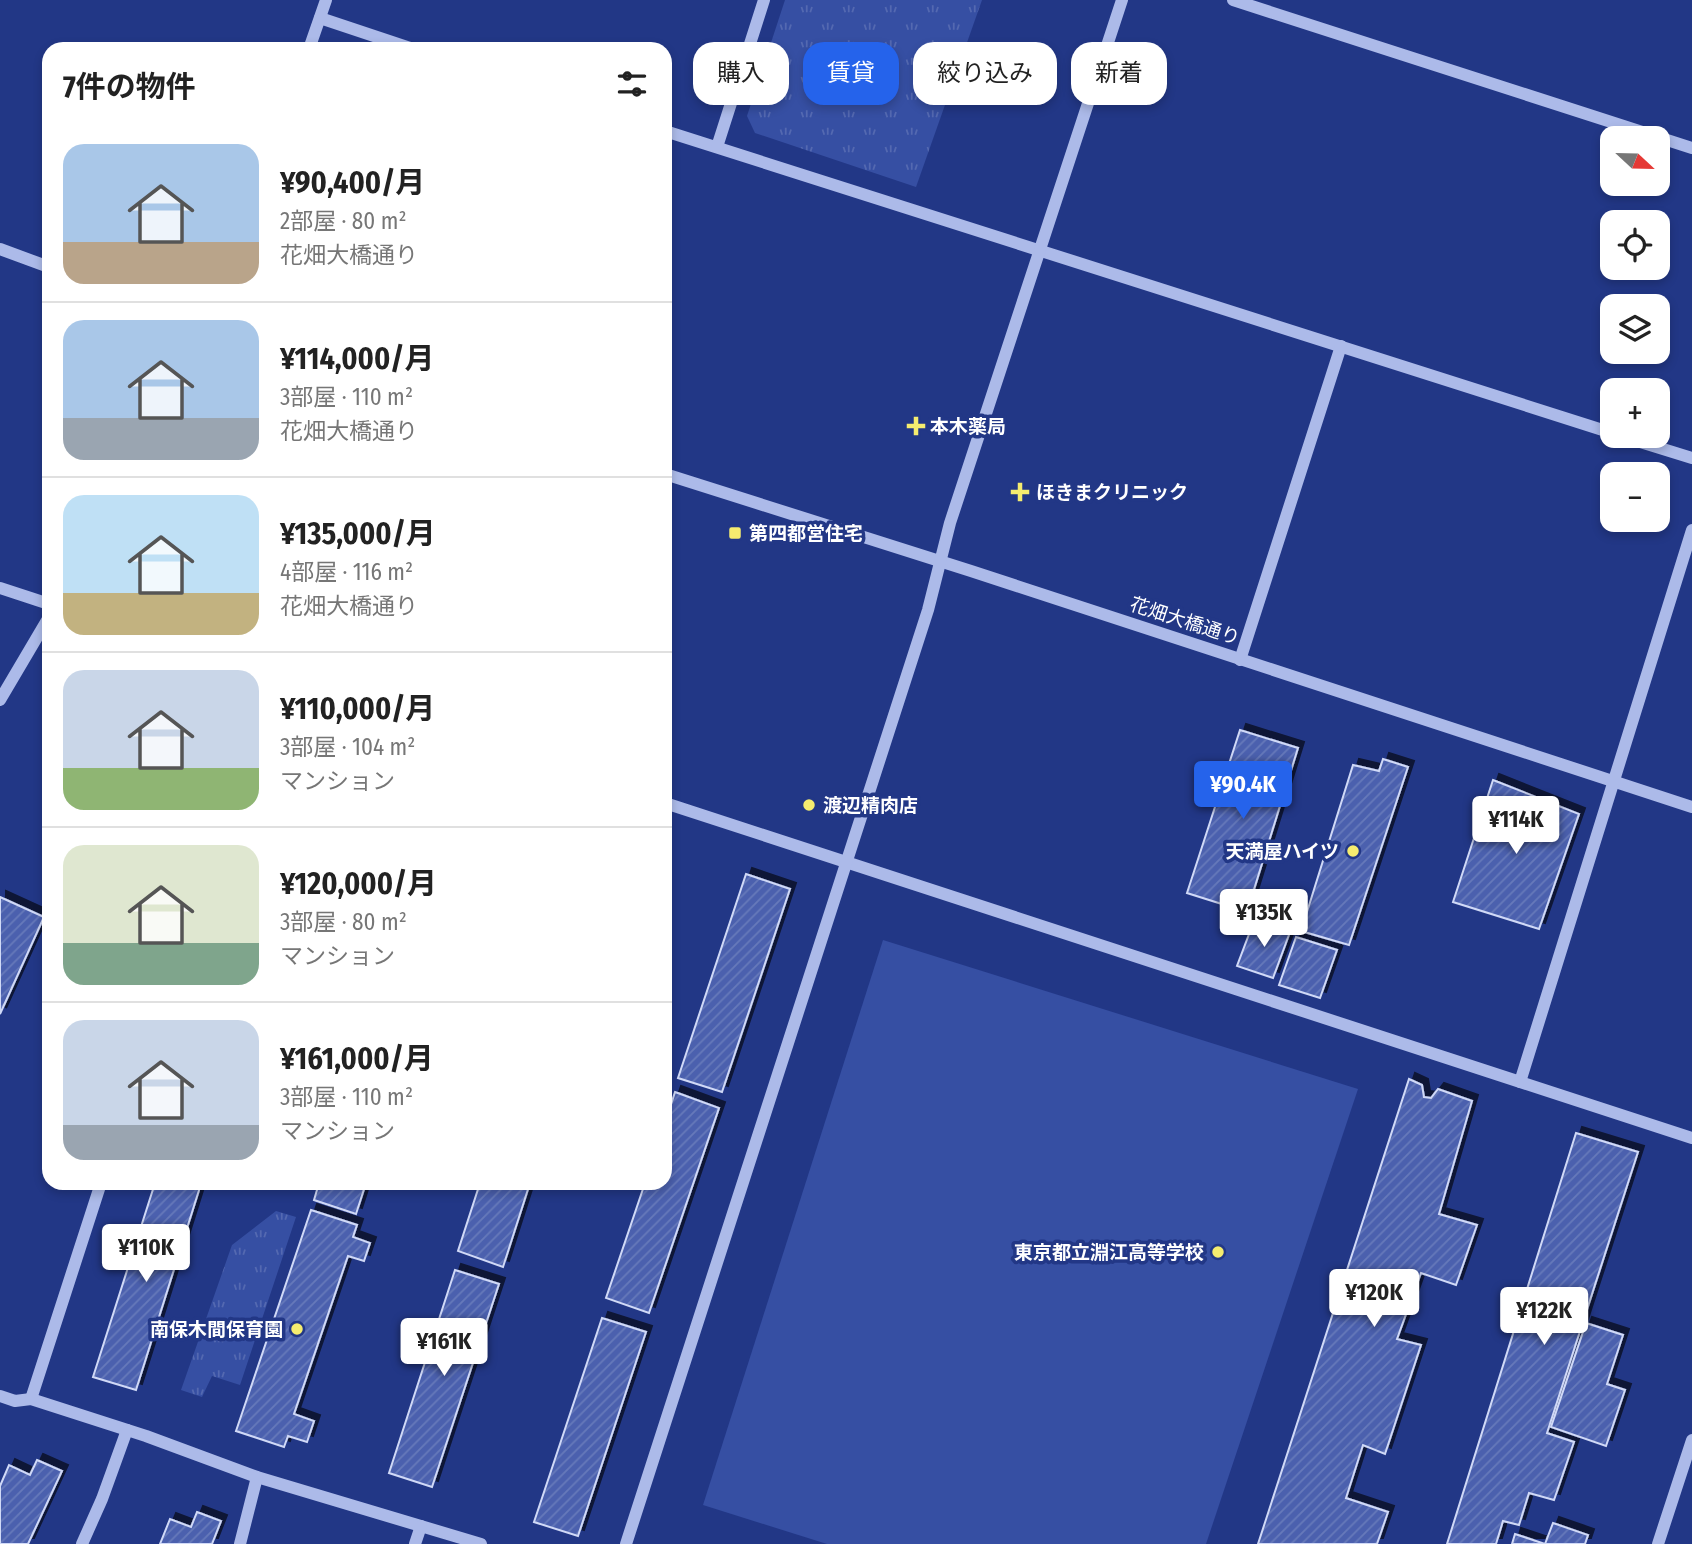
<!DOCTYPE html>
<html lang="ja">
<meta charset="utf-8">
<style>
:root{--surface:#fff;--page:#f6f6f6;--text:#222;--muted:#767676;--line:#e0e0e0;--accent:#2563eb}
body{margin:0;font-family:"Fira Sans Condensed","Noto Sans JP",sans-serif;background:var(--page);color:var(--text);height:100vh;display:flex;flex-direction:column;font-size:26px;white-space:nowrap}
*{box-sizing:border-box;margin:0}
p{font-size:23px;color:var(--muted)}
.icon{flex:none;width:38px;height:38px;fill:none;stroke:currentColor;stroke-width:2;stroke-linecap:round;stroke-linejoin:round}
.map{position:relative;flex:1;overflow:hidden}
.side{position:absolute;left:42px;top:42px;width:630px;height:1148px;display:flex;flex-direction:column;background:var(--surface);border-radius:21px;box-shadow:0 4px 10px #0003}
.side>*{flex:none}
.banner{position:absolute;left:693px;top:42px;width:665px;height:63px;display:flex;gap:14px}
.needle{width:46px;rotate:112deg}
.buttons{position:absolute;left:1600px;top:126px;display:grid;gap:14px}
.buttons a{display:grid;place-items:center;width:70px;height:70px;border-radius:14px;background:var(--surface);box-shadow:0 4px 10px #0003;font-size:35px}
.price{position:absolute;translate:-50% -60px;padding:0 16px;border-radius:7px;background:#fff;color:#222;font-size:23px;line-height:46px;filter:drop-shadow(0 2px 4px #0008)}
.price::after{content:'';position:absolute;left:50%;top:42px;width:21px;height:16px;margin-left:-10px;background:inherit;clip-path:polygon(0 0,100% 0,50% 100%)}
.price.selected{background:var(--accent);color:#fff}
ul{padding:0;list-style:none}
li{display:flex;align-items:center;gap:21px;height:175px;padding:0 21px}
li+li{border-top:2px solid var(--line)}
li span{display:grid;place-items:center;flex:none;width:196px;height:140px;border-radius:21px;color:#555}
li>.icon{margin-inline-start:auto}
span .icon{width:84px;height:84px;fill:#fffc;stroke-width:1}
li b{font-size:30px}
h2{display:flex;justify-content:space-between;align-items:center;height:84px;padding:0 21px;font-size:30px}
.tag{padding:0 24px;border-radius:21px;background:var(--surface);box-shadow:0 4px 10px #0003;font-size:24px;line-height:63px}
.tag.selected{background:var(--accent);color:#fff}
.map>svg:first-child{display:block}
.grass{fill:#364fa3}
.park{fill:url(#park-tufts)}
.building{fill:url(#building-hatch);stroke:#d0d9f7;stroke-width:2;filter:url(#shadow)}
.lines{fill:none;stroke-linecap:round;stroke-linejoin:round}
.minor{stroke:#acbae9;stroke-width:12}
.poi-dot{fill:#f5ec6f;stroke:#223786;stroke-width:2.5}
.labels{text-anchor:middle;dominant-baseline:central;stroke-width:7;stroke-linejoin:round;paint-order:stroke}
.poi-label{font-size:19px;font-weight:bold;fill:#fff;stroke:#223786;text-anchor:start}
.street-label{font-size:19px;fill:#fff;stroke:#223786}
</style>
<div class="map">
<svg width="1692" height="1544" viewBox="0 0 1692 1544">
<defs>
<pattern id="park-tufts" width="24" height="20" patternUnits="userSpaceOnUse" patternTransform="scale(1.75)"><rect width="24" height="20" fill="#364fa3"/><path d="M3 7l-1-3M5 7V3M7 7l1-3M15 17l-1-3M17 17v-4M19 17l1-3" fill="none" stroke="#5469b1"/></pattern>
<pattern id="building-hatch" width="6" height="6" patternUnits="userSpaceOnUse" patternTransform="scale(1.75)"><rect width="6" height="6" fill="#4b61ae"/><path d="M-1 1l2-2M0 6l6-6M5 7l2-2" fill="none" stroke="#6679ba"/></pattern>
<filter id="shadow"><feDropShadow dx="6" dy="-6" stdDeviation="0" flood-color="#0009"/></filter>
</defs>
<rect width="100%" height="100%" fill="#223786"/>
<polygon class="grass" points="883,940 1358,1089 1206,1544 827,1544 703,1505"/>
<g class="park">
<polygon points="785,0 982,0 916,187 755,133 747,116"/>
<polygon points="276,1211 296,1217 240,1385 212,1376 202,1397 181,1390 232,1245"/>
</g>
<g class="building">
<polygon points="1240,730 1298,748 1247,912 1187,893"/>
<polygon points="1383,759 1408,767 1349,945 1301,931 1353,765 1379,771"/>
<polygon points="1493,780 1579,814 1539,929 1453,902"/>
<polygon points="746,874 790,889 722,1092 678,1078"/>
<polygon points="0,897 44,917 0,1014"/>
<polygon points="1254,921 1290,932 1273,978 1237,966"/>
<polygon points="1296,937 1337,950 1320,998 1279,985"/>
<polygon points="1409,1079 1422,1085 1424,1097 1431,1098 1438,1089 1472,1101 1439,1214 1477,1225 1456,1285 1421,1273 1397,1339 1421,1345 1385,1454 1363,1445 1346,1498 1388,1512 1377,1544 1258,1544"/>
<polygon points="675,1092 719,1108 649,1313 606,1298 645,1183 665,1183 665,1123"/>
<polygon points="1576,1133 1638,1152 1547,1433 1574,1442 1554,1500 1529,1493 1519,1525 1503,1521 1496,1544 1447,1544"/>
<polygon points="155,1183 187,1183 200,1187 136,1390 93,1377"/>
<polygon points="319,1183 366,1183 356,1214 314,1200"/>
<polygon points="480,1183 530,1183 503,1267 458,1251"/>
<polygon points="311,1210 357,1225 353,1237 370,1243 364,1261 348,1256 294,1414 314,1421 307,1442 288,1436 284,1447 236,1431"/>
<polygon points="455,1270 499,1284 432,1487 389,1473"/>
<polygon points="602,1318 646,1332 578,1536 534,1522"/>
<polygon points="1586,1323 1623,1335 1607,1384 1625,1390 1606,1446 1551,1427"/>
<polygon points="37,1460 62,1471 28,1544 0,1544 0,1486 9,1465 30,1475"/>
<polygon points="197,1512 221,1521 212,1544 160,1544 170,1519 191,1527"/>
<polygon points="1553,1523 1588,1535 1585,1544 1545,1544"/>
<polygon points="1515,1534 1545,1544 1512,1544"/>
</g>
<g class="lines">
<g class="minor">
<polyline points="1233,0 1692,148"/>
<polyline points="320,18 413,49"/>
<polyline points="309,49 326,0"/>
<polyline points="665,131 1612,433"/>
<polyline points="717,147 764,0"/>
<polyline points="0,249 49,267"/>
<polyline points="1621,436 1692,458"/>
<polyline points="665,474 971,571 1692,807"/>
<polyline points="0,588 49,604"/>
<polyline points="1240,660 1341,346"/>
<polyline points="0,700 49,617"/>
<polyline points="665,803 1692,1138"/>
<polyline points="1520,1082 1692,530"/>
<polyline points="0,1396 15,1401 31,1399 146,1436 257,1477 481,1544"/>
<polyline points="31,1399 101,1183"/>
<polyline points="82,1544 102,1499 127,1430"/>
<polyline points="240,1544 257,1477"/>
<polyline points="415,1544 421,1526"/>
<polyline points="626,1544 928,610 950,523 1122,0"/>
<polyline points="1658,1544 1692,1440"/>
</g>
</g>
<g class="poi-dot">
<path d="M912.5 415.5h7v7h7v7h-7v7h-7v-7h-7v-7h7z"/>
<path d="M1016.5 481.5h7v7h7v7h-7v7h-7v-7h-7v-7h7z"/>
<rect x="728" y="526" width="14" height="14" rx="3.5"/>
<circle cx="809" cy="805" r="7"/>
<circle cx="1353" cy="851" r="7"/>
<circle cx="1218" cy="1252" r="7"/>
<circle cx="297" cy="1329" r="7"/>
</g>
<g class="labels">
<g class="poi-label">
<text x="930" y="426">本木薬局</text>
<text x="1036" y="492">ほきまクリニック</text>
<text x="749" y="533">第四都営住宅</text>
<text x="823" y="805">渡辺精肉店</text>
<text x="1339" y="851" text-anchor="end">天満屋ハイツ</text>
<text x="1204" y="1252" text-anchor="end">東京都立淵江高等学校</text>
<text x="283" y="1329" text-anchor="end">南保木間保育園</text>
</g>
<g class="street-label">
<text transform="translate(1185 621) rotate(18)">花畑大橋通り</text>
</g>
</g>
</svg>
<div class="buttons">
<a><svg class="needle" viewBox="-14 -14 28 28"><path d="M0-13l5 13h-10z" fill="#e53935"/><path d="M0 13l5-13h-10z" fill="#767676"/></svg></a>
<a><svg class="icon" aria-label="locate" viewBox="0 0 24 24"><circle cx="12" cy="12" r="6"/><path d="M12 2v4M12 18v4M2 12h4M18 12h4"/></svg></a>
<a><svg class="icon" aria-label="layers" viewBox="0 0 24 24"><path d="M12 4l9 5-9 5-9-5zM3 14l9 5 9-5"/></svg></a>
<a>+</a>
<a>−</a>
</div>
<b class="price selected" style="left:1243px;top:821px">¥90.4K</b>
<b class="price" style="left:1516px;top:856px">¥114K</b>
<b class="price" style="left:1264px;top:949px">¥135K</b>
<b class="price" style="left:146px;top:1284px">¥110K</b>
<b class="price" style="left:1374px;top:1329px">¥120K</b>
<b class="price" style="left:1544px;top:1347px">¥122K</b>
<b class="price" style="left:444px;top:1378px">¥161K</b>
<div class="banner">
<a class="tag">購入</a>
<a class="tag selected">賃貸</a>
<a class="tag">絞り込み</a>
<a class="tag">新着</a>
</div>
<section class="side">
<h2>7件の物件<svg class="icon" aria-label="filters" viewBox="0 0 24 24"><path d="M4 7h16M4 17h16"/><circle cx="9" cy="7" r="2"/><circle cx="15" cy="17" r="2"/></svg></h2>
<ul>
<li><span style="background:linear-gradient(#a9c7e8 70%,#b9a48a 0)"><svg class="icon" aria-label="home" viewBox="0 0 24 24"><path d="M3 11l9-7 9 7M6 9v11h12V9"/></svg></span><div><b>¥90,400/月</b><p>2部屋 · 80 m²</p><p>花畑大橋通り</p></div></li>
<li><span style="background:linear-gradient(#a9c7e8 70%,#9aa5b1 0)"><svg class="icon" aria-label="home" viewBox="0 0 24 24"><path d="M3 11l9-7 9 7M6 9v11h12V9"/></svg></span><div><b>¥114,000/月</b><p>3部屋 · 110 m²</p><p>花畑大橋通り</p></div></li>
<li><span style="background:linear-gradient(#bfe0f5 70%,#c2b280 0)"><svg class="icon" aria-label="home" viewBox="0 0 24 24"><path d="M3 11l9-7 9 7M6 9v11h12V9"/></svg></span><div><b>¥135,000/月</b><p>4部屋 · 116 m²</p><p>花畑大橋通り</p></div></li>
<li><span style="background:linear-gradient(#c9d6e8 70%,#8fb573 0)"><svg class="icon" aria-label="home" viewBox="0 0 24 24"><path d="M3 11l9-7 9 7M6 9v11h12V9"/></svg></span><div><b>¥110,000/月</b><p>3部屋 · 104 m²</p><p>マンション</p></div></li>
<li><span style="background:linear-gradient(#dfe7d0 70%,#7fa58c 0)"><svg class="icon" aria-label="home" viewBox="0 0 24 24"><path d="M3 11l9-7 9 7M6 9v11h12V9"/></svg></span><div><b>¥120,000/月</b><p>3部屋 · 80 m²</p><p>マンション</p></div></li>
<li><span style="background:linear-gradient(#c9d6e8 75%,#9aa5b1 0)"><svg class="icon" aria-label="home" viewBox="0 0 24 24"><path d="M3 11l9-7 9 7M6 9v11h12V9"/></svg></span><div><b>¥161,000/月</b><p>3部屋 · 110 m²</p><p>マンション</p></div></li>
</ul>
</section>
</div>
